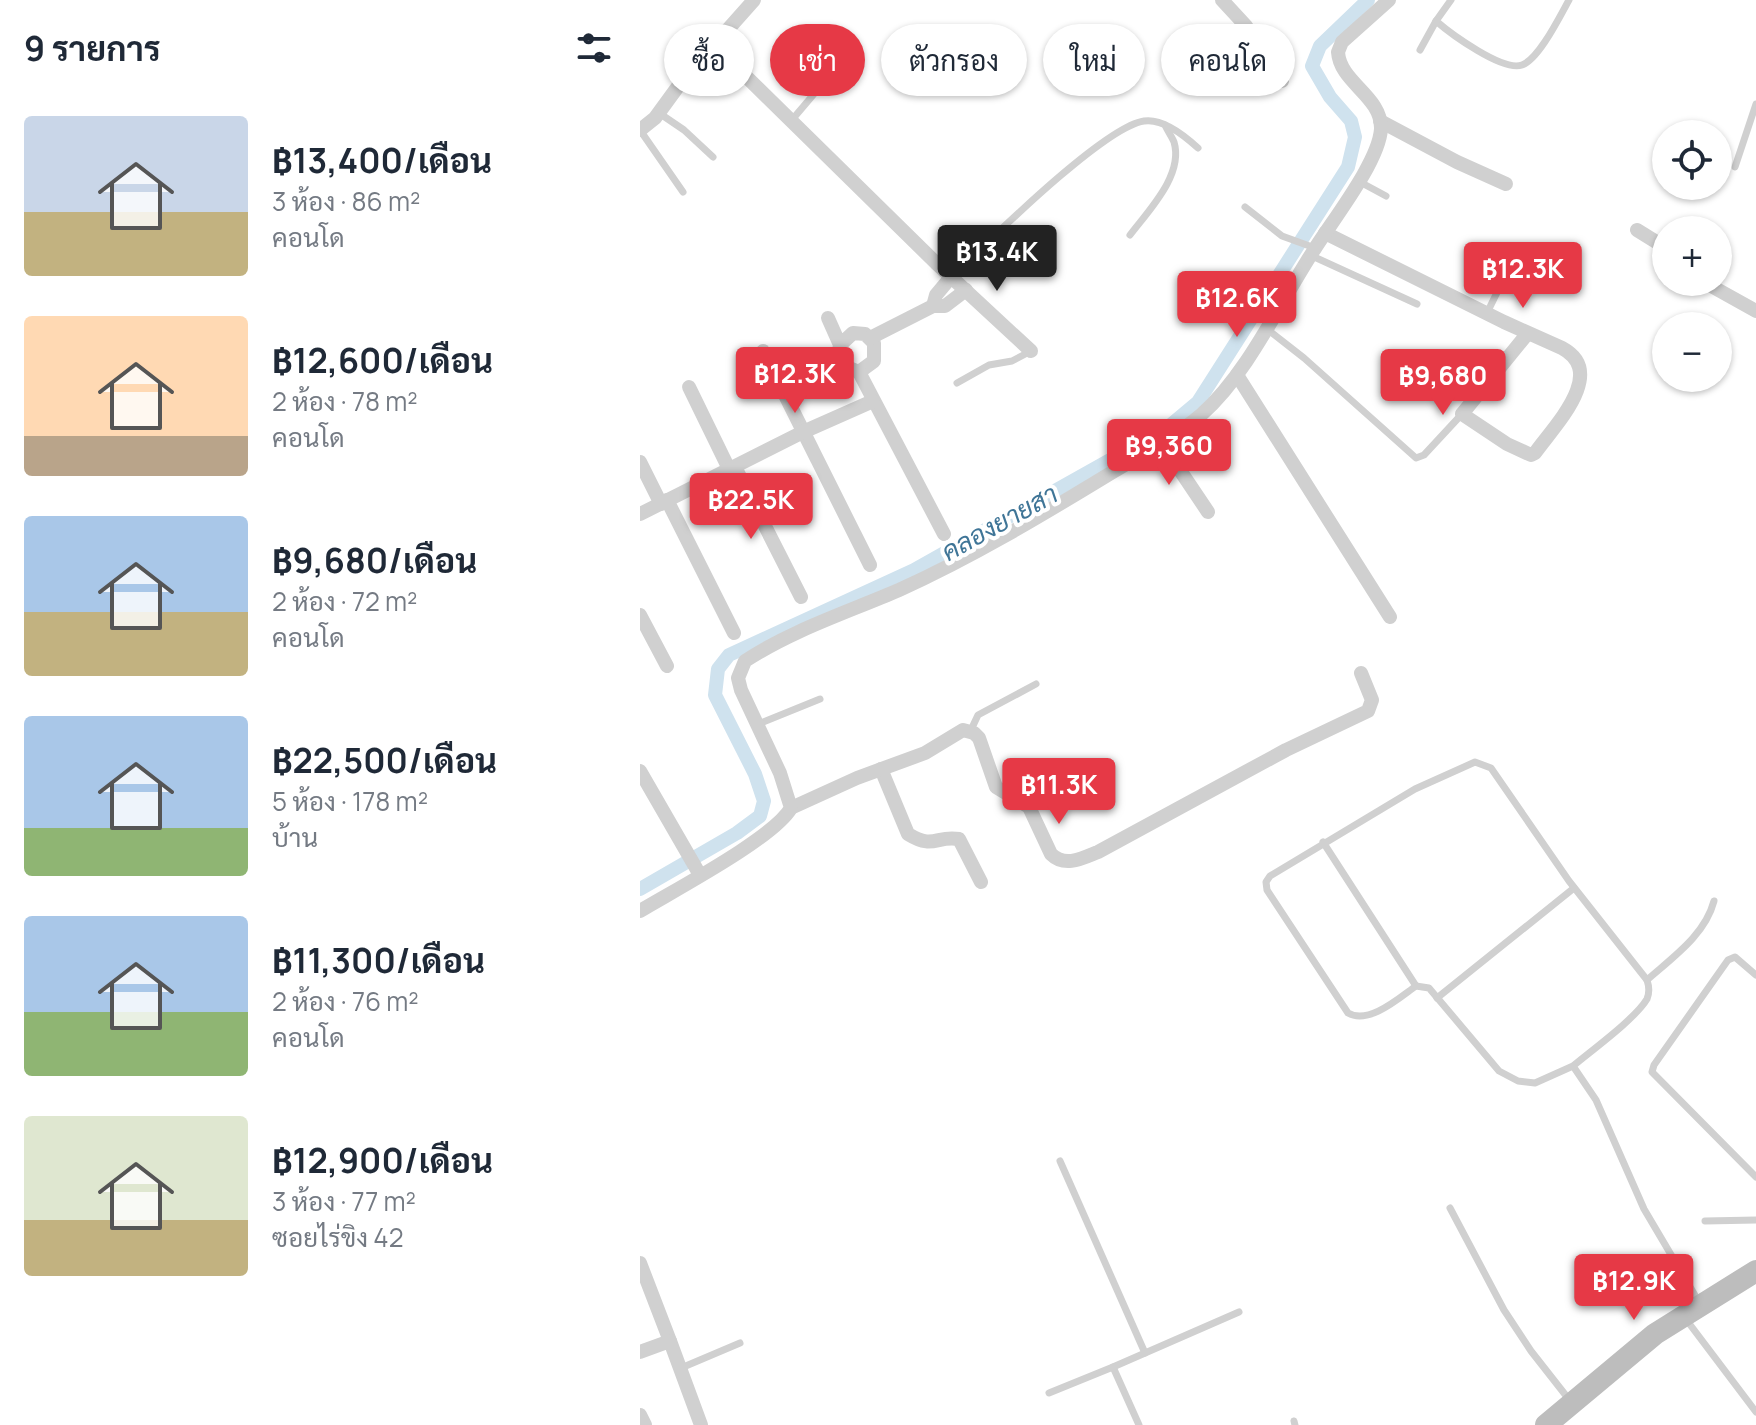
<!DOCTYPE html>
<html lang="th">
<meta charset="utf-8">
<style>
:root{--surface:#fff;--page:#f6f6f7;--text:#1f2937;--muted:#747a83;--accent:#e63946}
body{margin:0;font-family:Manrope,Sarabun,sans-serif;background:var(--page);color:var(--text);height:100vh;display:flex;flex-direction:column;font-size:30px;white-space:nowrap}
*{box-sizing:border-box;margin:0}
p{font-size:26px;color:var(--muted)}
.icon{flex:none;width:44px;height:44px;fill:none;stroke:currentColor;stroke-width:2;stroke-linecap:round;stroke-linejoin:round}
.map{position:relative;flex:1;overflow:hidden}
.sheet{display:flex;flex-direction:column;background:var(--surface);width:640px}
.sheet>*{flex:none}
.guide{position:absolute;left:24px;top:24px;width:760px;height:72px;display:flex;gap:16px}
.tools{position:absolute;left:1012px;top:120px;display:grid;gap:16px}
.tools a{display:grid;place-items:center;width:80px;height:80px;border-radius:50%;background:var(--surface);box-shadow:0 2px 6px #0004;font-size:40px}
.price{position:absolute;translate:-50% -68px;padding:0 18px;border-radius:8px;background:var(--accent);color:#fff;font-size:26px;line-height:52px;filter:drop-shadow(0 2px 4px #0008)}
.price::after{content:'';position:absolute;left:50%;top:48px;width:24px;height:18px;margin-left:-12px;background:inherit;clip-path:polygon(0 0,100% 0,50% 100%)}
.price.on{background:#222;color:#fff}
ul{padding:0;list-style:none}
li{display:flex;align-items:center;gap:24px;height:200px;padding:0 24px}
li span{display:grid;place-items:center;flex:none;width:224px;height:160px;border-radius:8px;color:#555}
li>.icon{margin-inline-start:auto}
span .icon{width:96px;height:96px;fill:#fffc;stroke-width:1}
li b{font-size:34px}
h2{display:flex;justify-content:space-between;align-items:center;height:96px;padding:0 24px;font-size:34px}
.tag{padding:0 28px;border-radius:36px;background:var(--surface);box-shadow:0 2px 6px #0004;font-size:28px;line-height:72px}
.tag.on{background:var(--accent);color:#fff}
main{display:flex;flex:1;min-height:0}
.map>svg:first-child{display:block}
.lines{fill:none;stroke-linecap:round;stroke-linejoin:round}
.canal{stroke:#cfe2ee;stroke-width:14}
.lane{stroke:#d0d0d0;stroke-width:7}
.street{stroke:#d0d0d0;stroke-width:14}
.secondary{stroke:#bdbdbd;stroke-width:22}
.labels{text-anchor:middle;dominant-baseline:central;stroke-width:8;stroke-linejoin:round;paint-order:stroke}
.water-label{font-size:26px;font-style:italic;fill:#3f7597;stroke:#fff}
</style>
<main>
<section class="sheet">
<h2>9 รายการ<svg class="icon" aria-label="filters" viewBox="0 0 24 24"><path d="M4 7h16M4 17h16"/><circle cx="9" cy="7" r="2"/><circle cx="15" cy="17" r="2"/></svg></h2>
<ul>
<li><span style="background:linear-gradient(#c9d6e8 60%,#c2b280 0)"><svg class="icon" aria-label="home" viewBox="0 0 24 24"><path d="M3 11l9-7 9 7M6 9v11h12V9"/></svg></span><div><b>฿13,400/เดือน</b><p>3 ห้อง · 86 m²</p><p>คอนโด</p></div></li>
<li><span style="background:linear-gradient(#ffd9b3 75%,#b9a48a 0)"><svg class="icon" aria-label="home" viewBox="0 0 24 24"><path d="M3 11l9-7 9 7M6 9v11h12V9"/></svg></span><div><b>฿12,600/เดือน</b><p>2 ห้อง · 78 m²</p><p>คอนโด</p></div></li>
<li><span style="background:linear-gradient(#a9c7e8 60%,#c2b280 0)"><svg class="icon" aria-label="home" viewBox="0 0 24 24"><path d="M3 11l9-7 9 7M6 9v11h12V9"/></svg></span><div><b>฿9,680/เดือน</b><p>2 ห้อง · 72 m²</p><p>คอนโด</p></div></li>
<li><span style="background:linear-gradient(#a9c7e8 70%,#8fb573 0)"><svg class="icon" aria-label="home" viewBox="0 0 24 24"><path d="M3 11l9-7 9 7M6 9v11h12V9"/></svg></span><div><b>฿22,500/เดือน</b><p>5 ห้อง · 178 m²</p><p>บ้าน</p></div></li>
<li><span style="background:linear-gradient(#a9c7e8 60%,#8fb573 0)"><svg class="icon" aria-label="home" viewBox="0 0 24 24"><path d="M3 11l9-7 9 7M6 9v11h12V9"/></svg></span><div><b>฿11,300/เดือน</b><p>2 ห้อง · 76 m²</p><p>คอนโด</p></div></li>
<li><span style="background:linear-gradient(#dfe7d0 65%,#c2b280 0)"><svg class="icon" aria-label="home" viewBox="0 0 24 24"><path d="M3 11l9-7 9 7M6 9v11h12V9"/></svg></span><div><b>฿12,900/เดือน</b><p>3 ห้อง · 77 m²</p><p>ซอยไร่ขิง 42</p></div></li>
</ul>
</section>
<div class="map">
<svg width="1116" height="1425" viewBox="0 0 1116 1425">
<rect width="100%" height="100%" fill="#fff"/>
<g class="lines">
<polyline class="canal" points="0,889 97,833 120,816 124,801 115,774 75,695 78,669 89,655 274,570 527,428 558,402 708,167 715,137 711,121 690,97 672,66 680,46 728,0"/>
<g class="lane">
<path d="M811 0 796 21C811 34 863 72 882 65 899 59 920 16 929 0"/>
<polyline points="780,50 796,21"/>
<polyline points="19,113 44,130 73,157"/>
<polyline points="151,121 185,81"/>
<polyline points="0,130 43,192"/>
<polyline points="1095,167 1116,104"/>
<polyline points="720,182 746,196"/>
<polyline points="605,207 642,236 675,248"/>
<path d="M490 235C508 211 544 175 534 142 532 137 527 130 525 125"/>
<polyline points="670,255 777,304"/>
<polyline points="841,259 866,274 847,313"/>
<path d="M311 277C346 244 463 127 504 121 523 118 545 136 558 148"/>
<polyline points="627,329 664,358 776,458 784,455 822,414"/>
<polyline points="317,383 349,365 372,361 391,351"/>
<polyline points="116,725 180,699"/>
<polyline points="330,732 338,715 396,684"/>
<polyline points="683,842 776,986"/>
<polyline points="1116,975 1095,957 1088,960 1014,1065 1012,1072 1116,1177"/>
<path d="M1007 980C1033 957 1065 935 1074 901"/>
<polyline points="797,998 934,888"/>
<path d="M933 1066C952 1050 995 1019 1007 999 1010 992 1009 986 1007 980L929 881 851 768 835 762 775 789 630 876 626 882 627 890 708 1013C729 1025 759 998 776 986L789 988 859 1071 878 1081 895 1083 933 1066 956 1100 1004 1209 1059 1302"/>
<polyline points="420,1161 505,1353"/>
<polyline points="810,1208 864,1310 891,1351 931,1402"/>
<polyline points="1065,1221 1116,1220"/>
<polyline points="1045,1318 1116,1412"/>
<polyline points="473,1367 599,1312"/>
<polyline points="41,1368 100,1343"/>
<polyline points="409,1393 473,1367 499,1425"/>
<polyline points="654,1421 655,1425"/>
</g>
<g class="street">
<polyline points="582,0 606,26 642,81"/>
<polyline points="74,45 296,263 391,351"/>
<polyline points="740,121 817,162 866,184"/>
<polyline points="0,130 15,118 42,81 114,0"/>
<polyline points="997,230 1026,248"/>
<path d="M685 233 864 322 922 348C968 373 914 426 895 453L891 455 867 444 822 414 888 333"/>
<polyline points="1064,282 1116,311"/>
<polyline points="293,306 296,295 311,277"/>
<polyline points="188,318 200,345 198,356 204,366 219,372 234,361 234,343 225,334 213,333 200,345"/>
<polyline points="230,338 293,306 305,306 326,290"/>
<polyline points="123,351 230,565"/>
<polyline points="219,372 304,534"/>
<polyline points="597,375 750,617"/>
<polyline points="49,387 89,469"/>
<polyline points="521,442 568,512"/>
<polyline points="0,462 21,504"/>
<polyline points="95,467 161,597"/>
<polyline points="27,500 94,633"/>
<polyline points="0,514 163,432 233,401"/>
<polyline points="0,615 27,666"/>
<path d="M241 769 268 834C294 850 296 835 319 839L341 882"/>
<polyline points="0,771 60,875"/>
<path d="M151 808 217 778 285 753 323 730 334 733 339 738 356 787 389 807 411 854C425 868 443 858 458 852L646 750 728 711 732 700 721 673"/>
<path d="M0 911C33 891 134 838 151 808L140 773 101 690 98 678 105 661C152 630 208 612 259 590 332 557 402 515 471 473 501 455 535 437 562 414 608 373 640 302 674 250 692 221 739 162 741 129 742 96 700 83 698 52L702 42 749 0"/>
<polyline points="0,1263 30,1341"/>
<polyline points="0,1352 30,1341 61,1425"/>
<polyline points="0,1415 5,1425"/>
</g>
<polyline class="secondary" points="906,1425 1015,1334 1116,1271"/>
</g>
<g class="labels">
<g class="water-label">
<text transform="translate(359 522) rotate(-29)">คลองยายสา</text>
</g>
</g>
</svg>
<div class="tools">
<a><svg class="icon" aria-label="locate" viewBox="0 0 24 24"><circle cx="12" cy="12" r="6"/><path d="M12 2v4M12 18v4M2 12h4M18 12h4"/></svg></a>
<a>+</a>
<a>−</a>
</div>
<b class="price on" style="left:357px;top:293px">฿13.4K</b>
<b class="price" style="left:883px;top:310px">฿12.3K</b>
<b class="price" style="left:597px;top:339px">฿12.6K</b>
<b class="price" style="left:155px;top:415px">฿12.3K</b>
<b class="price" style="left:803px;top:417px">฿9,680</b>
<b class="price" style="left:529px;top:487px">฿9,360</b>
<b class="price" style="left:111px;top:541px">฿22.5K</b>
<b class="price" style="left:419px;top:826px">฿11.3K</b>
<b class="price" style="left:994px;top:1322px">฿12.9K</b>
<div class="guide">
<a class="tag">ซื้อ</a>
<a class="tag on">เช่า</a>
<a class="tag">ตัวกรอง</a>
<a class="tag">ใหม่</a>
<a class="tag">คอนโด</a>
</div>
</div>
</main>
